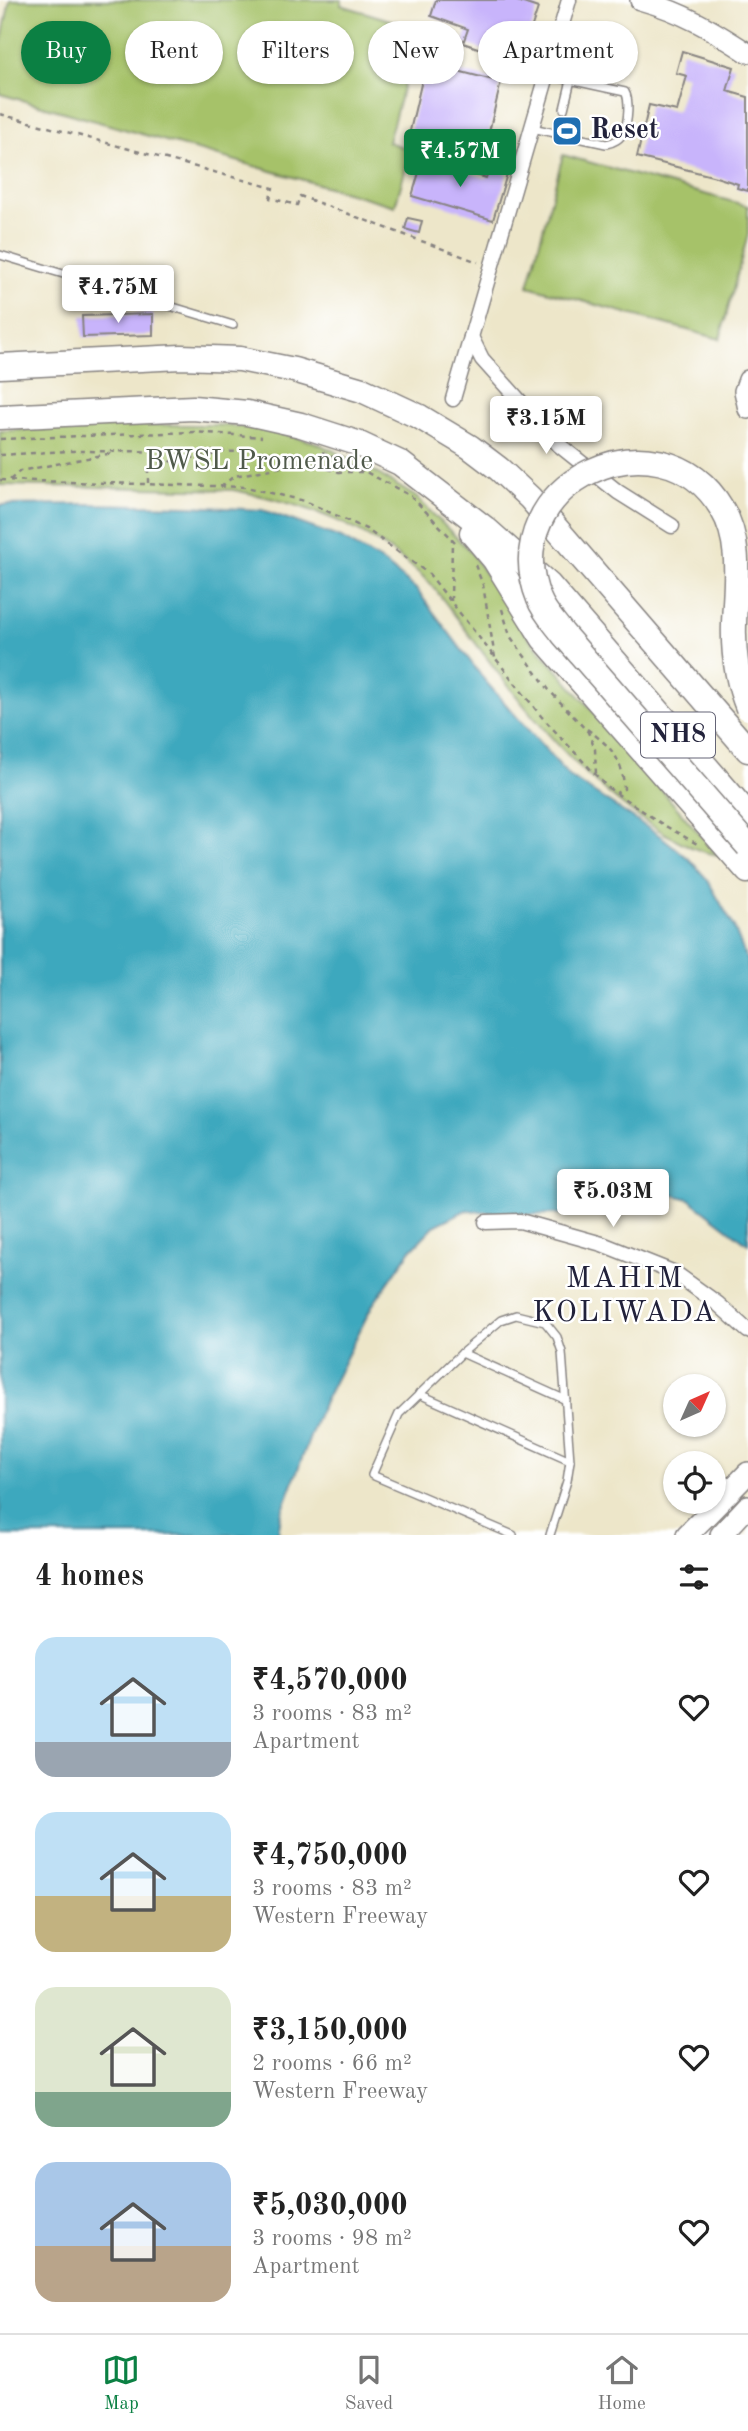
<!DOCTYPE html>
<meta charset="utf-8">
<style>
:root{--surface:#fff;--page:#f2f2f2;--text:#222;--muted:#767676;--line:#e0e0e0;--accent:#0b8043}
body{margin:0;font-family:"Old Standard TT",serif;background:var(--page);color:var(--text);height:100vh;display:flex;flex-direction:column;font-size:26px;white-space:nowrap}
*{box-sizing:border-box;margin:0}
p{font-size:23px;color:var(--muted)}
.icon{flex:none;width:38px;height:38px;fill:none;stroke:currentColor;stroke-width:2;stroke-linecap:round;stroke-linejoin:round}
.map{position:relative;height:1535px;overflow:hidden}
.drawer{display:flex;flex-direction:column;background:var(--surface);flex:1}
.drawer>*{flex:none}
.hud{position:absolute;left:21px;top:21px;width:707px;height:63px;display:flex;gap:14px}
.needle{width:46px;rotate:45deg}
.fabs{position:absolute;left:663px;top:1374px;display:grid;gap:14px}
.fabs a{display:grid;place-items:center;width:63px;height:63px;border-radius:50%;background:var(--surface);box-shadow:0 2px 5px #0004;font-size:35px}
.price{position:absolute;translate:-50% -60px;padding:0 16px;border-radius:7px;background:#fff;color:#222;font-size:23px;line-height:46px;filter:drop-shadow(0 2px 4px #0008)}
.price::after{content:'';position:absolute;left:50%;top:42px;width:21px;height:16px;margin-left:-10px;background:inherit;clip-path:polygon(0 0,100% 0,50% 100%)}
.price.on{background:var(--accent);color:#fff}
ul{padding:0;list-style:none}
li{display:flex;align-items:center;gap:21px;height:175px;padding:0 35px}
li span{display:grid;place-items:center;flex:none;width:196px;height:140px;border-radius:21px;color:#555}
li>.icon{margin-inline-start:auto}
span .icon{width:84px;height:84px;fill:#fffc;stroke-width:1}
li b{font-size:30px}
h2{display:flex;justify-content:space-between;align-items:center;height:84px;padding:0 35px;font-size:30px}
.chip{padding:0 24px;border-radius:32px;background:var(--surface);box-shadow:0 2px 5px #0004;font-size:24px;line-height:63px}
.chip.on{background:var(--accent);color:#fff}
.menu{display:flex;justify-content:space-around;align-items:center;height:98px;border-top:2px solid var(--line);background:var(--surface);font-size:19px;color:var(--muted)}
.menu a{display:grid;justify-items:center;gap:4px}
.menu .on{color:var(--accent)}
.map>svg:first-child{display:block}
.green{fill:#a6c269;stroke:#647252;stroke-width:2}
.water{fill:#3ea8be;stroke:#30657c;stroke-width:2}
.building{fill:#c8b4fb}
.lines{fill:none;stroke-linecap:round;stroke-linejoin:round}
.service-casing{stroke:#888482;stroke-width:10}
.minor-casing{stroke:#888482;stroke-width:17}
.secondary-casing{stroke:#888482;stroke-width:22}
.primary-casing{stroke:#888482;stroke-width:24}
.motorway-casing{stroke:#888482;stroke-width:27}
.path{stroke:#888482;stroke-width:2.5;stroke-dasharray:5 5;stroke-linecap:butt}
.service{stroke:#fff;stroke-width:7}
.minor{stroke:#fff;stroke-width:14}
.secondary{stroke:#fff;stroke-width:19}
.primary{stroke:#fff;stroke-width:21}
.motorway{stroke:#fff;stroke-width:24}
.motorway-bridge-casing{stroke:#888482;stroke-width:27;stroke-linecap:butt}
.motorway-bridge{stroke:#fff;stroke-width:24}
.labels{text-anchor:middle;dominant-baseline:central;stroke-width:5;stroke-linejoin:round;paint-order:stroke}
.shield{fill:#fff;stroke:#646476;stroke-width:2}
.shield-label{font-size:26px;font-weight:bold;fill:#22223b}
.poi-label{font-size:28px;font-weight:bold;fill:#22223b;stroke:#fff;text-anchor:start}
.park-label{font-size:28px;fill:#505a4b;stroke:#fff}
.neighbourhood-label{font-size:30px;letter-spacing:2px;fill:#22223b;stroke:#fff}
</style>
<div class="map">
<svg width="748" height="1535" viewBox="0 0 748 1535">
<rect width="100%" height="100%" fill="#fff"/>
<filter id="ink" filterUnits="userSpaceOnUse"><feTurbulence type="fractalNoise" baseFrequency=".0143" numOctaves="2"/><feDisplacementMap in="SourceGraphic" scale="14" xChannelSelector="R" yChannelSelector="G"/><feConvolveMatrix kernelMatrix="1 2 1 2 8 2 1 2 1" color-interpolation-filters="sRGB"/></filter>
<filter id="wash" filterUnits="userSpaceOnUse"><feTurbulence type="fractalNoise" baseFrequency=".00686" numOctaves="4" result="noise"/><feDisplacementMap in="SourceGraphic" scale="28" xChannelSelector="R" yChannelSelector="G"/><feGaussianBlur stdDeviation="1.57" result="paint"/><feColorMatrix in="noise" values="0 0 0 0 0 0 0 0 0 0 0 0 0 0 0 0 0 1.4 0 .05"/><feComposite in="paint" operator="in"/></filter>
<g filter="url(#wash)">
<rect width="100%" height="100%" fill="#ede6c9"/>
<g class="green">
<polygon points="10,0 342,0 341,5 419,29 388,142 411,150 395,206 0,94 0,49"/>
<polygon points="563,155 748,206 748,234 720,339 528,286"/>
<path d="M146 425H215L259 428 314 442 360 463 416 497 469 550 530 639 718 855C695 851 684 844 664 833 565 775 500 673 431 584 372 528 312 505 233 490L0 485V431Z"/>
</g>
<polygon class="water" points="87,504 189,506 263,510 341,538 383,562 416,589 486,682 570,777 662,837 688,858 707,879 733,925 748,963 748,1244 689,1199 662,1192 644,1198 603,1201 560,1214 513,1215 466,1210 434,1226 411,1250 372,1306 320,1410 281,1515 278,1535 0,1535 0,505"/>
<g id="blocks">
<g class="building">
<polygon points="436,0 514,0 538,8 520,62 463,43 468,29 431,16"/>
<polygon points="682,51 734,67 727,91 748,97 748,191 737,188 738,184 716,177 637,157 649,105 677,111 687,76 676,73"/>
<polygon points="426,63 501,82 484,153 409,135"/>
<polygon points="423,159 486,178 489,168 507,174 493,220 412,196"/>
<polygon points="408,218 422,221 419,233 405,229"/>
<polygon points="153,314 153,335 83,337 82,316"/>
</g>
</g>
</g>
<g filter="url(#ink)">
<use href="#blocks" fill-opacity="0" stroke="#888482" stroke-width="2"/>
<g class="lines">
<g class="service-casing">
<g id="service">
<polyline points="564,109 571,80"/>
<path d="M532 128 606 144C613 143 621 139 624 131 628 122 630 100 625 92L547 75"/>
<polyline points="0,255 233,325"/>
<polyline points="462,1353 566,1400"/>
<polyline points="419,1394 570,1461"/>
<polyline points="513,1535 372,1475 399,1414 462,1353 501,1320 516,1315 545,1322 557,1337 562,1352 570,1461 567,1481 550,1535"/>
</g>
</g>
<g class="minor-casing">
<g id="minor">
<polyline points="471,337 482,359 559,445 618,492 672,526"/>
<polyline points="453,399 569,0"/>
<polyline points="486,1222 520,1221 602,1244 675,1273 718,1304 748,1331"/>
</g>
</g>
<g class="secondary-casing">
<g id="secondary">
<path d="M640 0C683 12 711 29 748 53"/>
<polyline points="748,380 744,391 748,409"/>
</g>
</g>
<g class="primary-casing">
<g id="primary">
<polyline points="687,1535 748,1473"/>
<polyline points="721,1535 748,1506"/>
</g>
</g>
<g class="motorway-casing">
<g id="motorway">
<polyline points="0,366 181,357 240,359 294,370 362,390 420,417 470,447 499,469 530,498 748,750"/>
<polyline points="0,417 193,408 247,413 301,425 357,443 400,463 487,530 549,585 748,815"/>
<polyline points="472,533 494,559 543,638 748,871"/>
</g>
</g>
<g class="path">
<polyline points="0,114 273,188 270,198 297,205 300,196 478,262"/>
<polyline points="0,439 194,432 262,437"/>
<polyline points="322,452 364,471"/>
<polyline points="0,455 68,451 272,452 339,472 366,472 411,496 455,542"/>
<polyline points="0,480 246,487 305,501 366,529 429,574 541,716 607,787 662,824 699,845"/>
<polyline points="10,480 20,471 113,453"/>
<polyline points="148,483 148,465 217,454"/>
<polyline points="221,487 234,476 303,463"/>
<polyline points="475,565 483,585 495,658"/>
<polyline points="451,601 452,538"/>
<polyline points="502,609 510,636 549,690 588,732 595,749 596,775"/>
<path d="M587 729C611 747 623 758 624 789L616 793"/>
</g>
<use href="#service" class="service"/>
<use href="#minor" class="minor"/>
<use href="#secondary" class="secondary"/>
<use href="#primary" class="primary"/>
<use href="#motorway" class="motorway"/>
<g class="motorway-bridge-casing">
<path id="motorway-bridge" d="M748 708C737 681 733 653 734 624 735 587 743 543 722 509 659 403 493 486 539 599 544 612 555 623 563 634L748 846"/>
</g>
<use href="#motorway-bridge" class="motorway-bridge"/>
</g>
</g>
<defs>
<g id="stadium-square" transform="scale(1.575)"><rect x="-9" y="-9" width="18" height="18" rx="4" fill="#1f6fb2" stroke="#fff"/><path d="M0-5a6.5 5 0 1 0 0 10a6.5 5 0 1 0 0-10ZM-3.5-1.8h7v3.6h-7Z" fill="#fff"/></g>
</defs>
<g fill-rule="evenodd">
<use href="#stadium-square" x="567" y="131"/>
</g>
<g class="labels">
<rect class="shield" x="641" y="712.5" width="74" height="45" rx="5"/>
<g class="shield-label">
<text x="678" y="735">NH8</text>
</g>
<g class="poi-label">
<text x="590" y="131">Reset</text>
</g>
<g class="park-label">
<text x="259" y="462">BWSL Promenade</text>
</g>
<g class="neighbourhood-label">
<text x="625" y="1279">MAHIM<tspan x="625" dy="34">KOLIWADA</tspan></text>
</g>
</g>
</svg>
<div class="fabs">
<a><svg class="needle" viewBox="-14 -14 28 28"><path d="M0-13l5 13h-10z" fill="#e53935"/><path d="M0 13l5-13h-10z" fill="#767676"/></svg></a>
<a><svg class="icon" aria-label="locate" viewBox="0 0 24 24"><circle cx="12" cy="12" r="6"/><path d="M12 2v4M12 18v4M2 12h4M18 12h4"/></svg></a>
</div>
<b class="price on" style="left:460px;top:189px">₹4.57M</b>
<b class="price" style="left:118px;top:325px">₹4.75M</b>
<b class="price" style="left:546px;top:456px">₹3.15M</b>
<b class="price" style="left:613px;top:1229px">₹5.03M</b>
<div class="hud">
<a class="chip on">Buy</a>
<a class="chip">Rent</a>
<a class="chip">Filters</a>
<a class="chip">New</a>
<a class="chip">Apartment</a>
</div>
</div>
<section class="drawer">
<h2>4 homes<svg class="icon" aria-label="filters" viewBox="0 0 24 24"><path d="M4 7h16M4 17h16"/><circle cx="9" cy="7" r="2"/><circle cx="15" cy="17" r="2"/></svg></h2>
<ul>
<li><span style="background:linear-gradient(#bfe0f5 75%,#9aa5b1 0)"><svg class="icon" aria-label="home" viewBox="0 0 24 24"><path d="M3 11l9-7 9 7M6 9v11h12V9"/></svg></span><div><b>₹4,570,000</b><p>3 rooms · 83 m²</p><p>Apartment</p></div><svg class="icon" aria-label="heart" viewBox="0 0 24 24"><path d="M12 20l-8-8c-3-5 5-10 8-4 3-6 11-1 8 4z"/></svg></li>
<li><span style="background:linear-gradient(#bfe0f5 60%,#c2b280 0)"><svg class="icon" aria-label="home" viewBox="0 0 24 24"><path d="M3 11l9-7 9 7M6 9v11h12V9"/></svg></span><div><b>₹4,750,000</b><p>3 rooms · 83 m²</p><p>Western Freeway</p></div><svg class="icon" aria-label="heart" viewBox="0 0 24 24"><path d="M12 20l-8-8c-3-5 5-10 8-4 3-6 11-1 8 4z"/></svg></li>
<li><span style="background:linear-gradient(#dfe7d0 75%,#7fa58c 0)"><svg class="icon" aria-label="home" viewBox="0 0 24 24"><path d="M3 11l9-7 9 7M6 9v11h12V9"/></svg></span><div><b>₹3,150,000</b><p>2 rooms · 66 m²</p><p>Western Freeway</p></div><svg class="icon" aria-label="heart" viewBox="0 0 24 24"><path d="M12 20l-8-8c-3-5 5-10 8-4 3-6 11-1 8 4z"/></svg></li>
<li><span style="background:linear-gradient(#a9c7e8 60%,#b9a48a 0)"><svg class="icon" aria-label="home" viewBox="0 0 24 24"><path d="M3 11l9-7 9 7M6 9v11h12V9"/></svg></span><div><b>₹5,030,000</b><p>3 rooms · 98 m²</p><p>Apartment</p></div><svg class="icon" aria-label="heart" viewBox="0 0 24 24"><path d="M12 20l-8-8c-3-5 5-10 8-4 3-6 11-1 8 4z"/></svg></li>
</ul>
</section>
<nav class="menu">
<a class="on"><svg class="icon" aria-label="map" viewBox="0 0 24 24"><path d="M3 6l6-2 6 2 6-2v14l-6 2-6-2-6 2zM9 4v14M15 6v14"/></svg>Map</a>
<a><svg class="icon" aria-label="saved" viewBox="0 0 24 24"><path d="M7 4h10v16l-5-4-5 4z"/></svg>Saved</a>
<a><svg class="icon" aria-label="home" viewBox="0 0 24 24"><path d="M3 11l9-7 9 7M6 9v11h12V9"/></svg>Home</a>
</nav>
